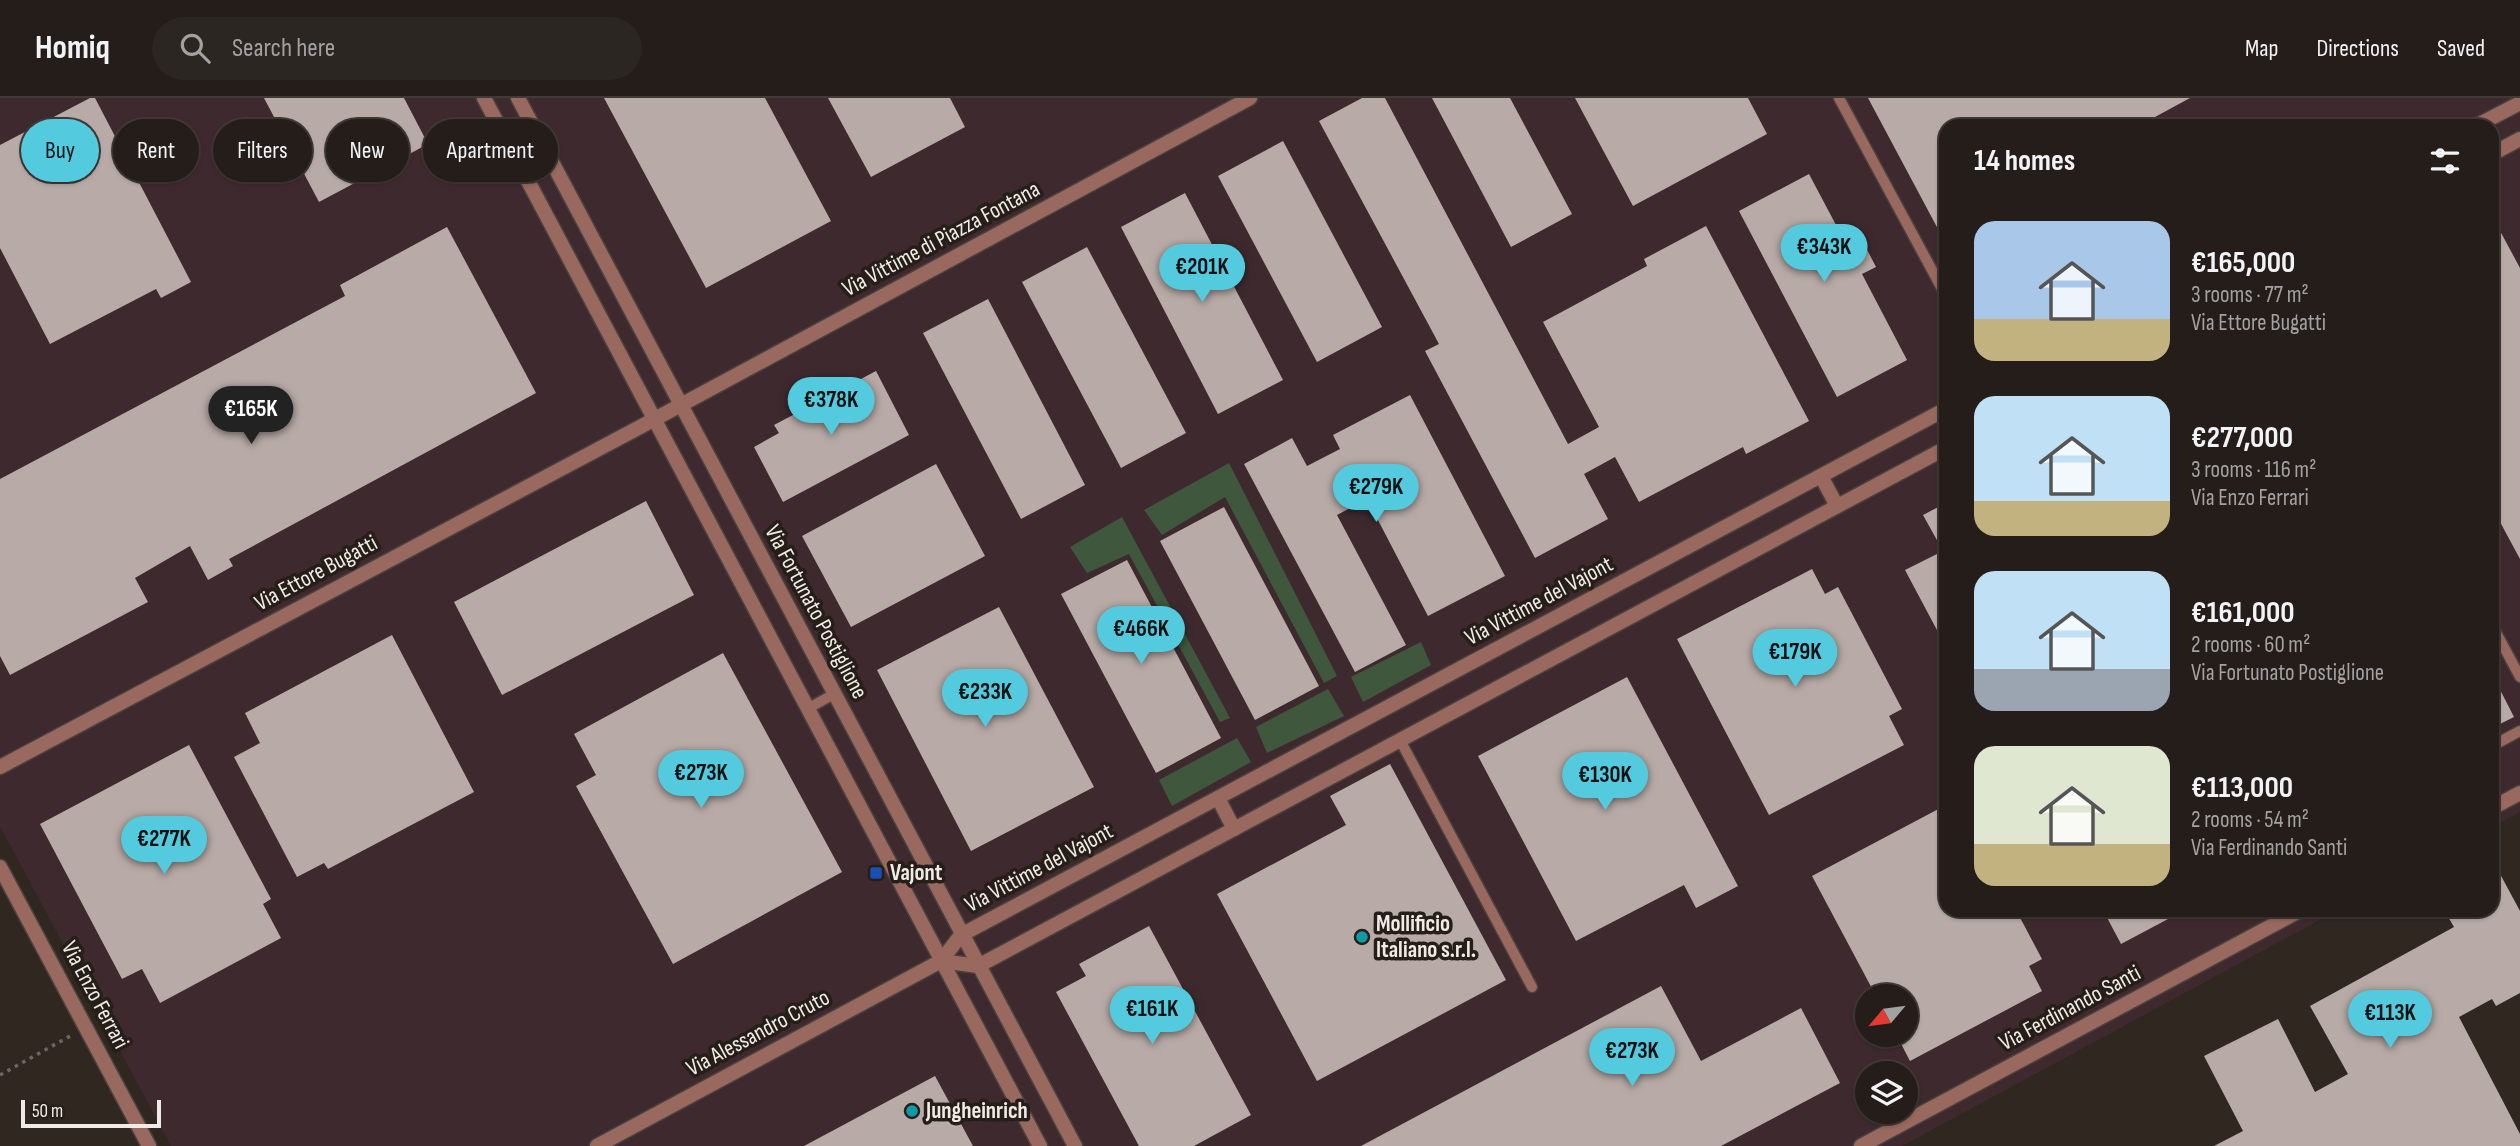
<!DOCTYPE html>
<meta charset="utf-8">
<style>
:root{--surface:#241d19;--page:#2c2622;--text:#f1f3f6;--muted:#a3a2a2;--line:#413b38;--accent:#54cade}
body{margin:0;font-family:"Sofia Sans Condensed",sans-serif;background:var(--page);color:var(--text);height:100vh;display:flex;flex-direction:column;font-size:26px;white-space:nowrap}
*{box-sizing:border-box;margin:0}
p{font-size:23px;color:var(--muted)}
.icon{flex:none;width:38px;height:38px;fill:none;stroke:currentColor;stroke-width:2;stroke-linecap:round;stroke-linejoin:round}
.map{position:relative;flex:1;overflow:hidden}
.side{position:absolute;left:1939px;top:21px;width:560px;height:798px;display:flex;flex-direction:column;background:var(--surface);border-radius:21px;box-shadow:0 2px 5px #0004,0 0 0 2px var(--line)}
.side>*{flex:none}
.banner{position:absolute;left:21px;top:21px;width:665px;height:63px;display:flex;gap:14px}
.needle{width:46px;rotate:241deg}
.buttons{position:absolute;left:1855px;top:886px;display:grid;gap:14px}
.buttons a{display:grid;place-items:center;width:63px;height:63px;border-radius:50%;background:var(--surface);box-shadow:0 2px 5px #0004,0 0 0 2px var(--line);font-size:35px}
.scale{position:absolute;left:21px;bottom:18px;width:140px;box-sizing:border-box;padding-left:7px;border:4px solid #f1ebe8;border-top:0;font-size:19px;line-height:24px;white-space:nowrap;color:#f1ebe8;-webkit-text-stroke:5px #261e18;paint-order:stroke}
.price{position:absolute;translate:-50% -60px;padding:0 16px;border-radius:24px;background:var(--accent);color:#111;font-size:23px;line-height:46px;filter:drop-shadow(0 2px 4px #0008)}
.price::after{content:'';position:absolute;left:50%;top:42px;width:21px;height:16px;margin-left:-10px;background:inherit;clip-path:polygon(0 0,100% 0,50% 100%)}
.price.current{background:#222;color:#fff}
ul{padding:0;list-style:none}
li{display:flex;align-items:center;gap:21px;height:175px;padding:0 35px}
li span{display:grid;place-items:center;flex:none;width:196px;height:140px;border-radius:21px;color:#555}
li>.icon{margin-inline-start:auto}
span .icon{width:84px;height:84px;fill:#fffc;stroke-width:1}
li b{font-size:30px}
h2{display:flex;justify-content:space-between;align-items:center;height:84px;padding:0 35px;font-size:30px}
.chip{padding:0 24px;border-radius:32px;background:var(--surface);box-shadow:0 2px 5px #0004,0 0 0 2px var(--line);font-size:24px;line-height:63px}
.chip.current{background:var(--accent);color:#111}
header{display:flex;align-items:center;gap:42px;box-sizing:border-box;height:98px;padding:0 35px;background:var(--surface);border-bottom:2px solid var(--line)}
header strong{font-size:33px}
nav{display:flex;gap:38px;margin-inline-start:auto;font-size:24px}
.search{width:490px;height:63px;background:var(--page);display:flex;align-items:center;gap:18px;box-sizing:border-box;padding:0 24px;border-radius:38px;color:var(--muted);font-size:26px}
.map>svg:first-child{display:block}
.industrial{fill:#3e2a2e;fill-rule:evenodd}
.green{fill:#3e573d}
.building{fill:#b8aba7}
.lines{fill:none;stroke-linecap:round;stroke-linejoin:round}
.service-casing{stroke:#4b423d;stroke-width:13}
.minor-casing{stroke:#4b423d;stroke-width:17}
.tertiary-casing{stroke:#4b423d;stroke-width:17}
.path{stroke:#6d6560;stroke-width:3.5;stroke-dasharray:3.5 5;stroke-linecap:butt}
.service{stroke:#99685e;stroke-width:10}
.minor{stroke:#99685e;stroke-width:14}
.tertiary{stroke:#99685e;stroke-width:14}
.transit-dot{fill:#1a4fb4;stroke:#261e18;stroke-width:2.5}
.culture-dot{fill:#0f9aa8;stroke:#261e18;stroke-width:2.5}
.labels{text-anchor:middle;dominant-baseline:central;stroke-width:7;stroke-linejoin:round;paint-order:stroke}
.street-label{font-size:23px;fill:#f1ebe8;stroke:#261e18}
.poi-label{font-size:23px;font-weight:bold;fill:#f1ebe8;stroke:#261e18;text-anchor:start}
</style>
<header>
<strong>Homiq</strong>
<div class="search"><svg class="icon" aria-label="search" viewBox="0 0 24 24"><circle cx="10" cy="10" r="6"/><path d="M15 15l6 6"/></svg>Search here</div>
<nav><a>Map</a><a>Directions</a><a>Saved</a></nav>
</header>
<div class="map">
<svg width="2520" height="1048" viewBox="0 0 2520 1048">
<rect width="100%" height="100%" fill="#302721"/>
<path class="industrial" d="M0 0H2520V714L2492 729V28H1946V812H2338L1902 1048H171L0 728ZM1867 898H1906V936H1867ZM1867 975H1906V1013H1867Z"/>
<g class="green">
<polygon points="1229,365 1337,578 1324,585 1225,399 1162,437 1144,412"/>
<polygon points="1122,419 1230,620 1220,624 1129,456 1087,475 1070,449"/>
<polygon points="1421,544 1431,567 1363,604 1351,579"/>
<polygon points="1328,591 1344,618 1267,655 1256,629"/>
<polygon points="1237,640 1251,664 1172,708 1159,682"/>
</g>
<g class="building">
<polygon points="90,0 95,0 191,184 161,200 156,191 50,246 0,150 0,47"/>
<polygon points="264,0 404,0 428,46 319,104"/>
<polygon points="604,0 765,0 831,123 706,190"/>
<polygon points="828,0 950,0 965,29 871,79"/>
<polygon points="1362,0 1385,0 1568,346 1599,329 1543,224 1647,168 1644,161 1706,128 1809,323 1746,356 1743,349 1639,404 1615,359 1584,376 1608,421 1535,460 1425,253 1439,246 1319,23"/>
<polygon points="1432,0 1510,0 1572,116 1511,149"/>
<polygon points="1575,0 1748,0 1767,36 1633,108"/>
<polygon points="1868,0 2190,0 2155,19 2160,28 1946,28 1946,146"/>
<polygon points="1283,43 1382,229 1317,264 1218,78"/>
<polygon points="1809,76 1845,144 1859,136 1876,169 1862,176 1907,262 1837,299 1739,113"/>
<polygon points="1185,95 1283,282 1218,316 1121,129"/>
<polygon points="2492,118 2520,170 2520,461 2492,409"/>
<polygon points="447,129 536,295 229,461 233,468 208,482 190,448 135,480 148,504 10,577 0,558 0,381 345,198 340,187"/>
<polygon points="1087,149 1186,335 1121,370 1022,184"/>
<polygon points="988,201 1085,387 1021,421 923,235"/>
<polygon points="876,273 909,337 783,404 754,349 779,335 774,327"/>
<polygon points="1410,297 1505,478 1428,518 1367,401 1337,417 1406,547 1355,574 1244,366 1292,340 1307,368 1340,351 1333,337"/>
<polygon points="936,366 985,458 851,529 802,438"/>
<polygon points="646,403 694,497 502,597 454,504"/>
<polygon points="1946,405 1946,549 1905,472 1943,453 1923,417"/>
<polygon points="1224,409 1319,588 1255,622 1160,443"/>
<polygon points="1127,462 1221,640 1156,675 1061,496"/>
<polygon points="1812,471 1825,496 1838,489 1902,611 1889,618 1904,647 1769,717 1677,541"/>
<polygon points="999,509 1094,689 971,753 877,572"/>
<polygon points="392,537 474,694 328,771 324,765 297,779 234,659 260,645 245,615"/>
<polygon points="723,555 842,774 673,866 576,688 596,677 574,636"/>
<polygon points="2492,576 2514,619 2492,630"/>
<polygon points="1627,579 1738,788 1696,810 1684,787 1576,843 1478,658"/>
<polygon points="189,647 271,801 263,806 281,840 160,905 142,871 122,881 40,726"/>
<polygon points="1390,666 1506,882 1317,983 1217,796 1346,727 1330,698"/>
<polygon points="1946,707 1946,812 2016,812 2042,861 2029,868 2042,893 1910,963 1896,936 1906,936 1906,898 1876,898 1812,778"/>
<polygon points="2492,761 2520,813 2520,895 2496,908 2492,901 2459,919 2520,1036 2520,1048 2214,1048 2243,1033 2204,958 2278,921 2315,994 2348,976 2310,908 2454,829 2444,812 2492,812"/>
<polygon points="2103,812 2185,812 2121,846"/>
<polygon points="1149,828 1251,1017 1194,1048 1139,1048 1056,894 1086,878 1079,866"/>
<polygon points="1661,888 1701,963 1801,910 1840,985 1721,1048 1361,1048"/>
<polygon points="935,978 973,1048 804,1048"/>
</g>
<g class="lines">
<g class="service-casing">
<g id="service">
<polyline points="1839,0 1946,198"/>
<polyline points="2492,527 2520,579"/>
<polyline points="807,611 834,596"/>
<polyline points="1400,642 1532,889"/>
<polyline points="2492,648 2520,633"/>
</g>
</g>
<g class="minor-casing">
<g id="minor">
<polyline points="2476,28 2520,5"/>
<polyline points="2492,56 2520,41"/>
<polyline points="1821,378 1837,408"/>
<polyline points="0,669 640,329 1250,0"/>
<polyline points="1218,700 1234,731"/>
<polyline points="2492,710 2520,695"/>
<polyline points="0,769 149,1048"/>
<polyline points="941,863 978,868 1946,350"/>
<polyline points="597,1048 941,863 961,837 1946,311"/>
<polyline points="1861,1048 2301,812"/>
</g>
</g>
<g class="tertiary-casing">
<g id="tertiary">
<polyline points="484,0 1040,1048"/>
<polyline points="518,0 1075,1048"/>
</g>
</g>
<polyline class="path" points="0,977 72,937"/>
<use href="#service" class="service"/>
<use href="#minor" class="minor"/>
<use href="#tertiary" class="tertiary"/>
</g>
<rect class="transit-dot" x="869" y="768" width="14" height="14" rx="3.5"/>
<g class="culture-dot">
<circle cx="1362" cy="839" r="7"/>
<circle cx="912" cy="1013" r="7"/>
</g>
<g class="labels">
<g class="street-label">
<text transform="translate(941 141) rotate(-28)">Via Vittime di Piazza Fontana</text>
<text transform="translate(316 475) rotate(-28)">Via Ettore Bugatti</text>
<text transform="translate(1539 503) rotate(-28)">Via Vittime del Vajont</text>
<text transform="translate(816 514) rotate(62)">Via Fortunato Postiglione</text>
<text transform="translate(1039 770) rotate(-28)">Via Vittime del Vajont</text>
<text transform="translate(95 897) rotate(62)">Via Enzo Ferrari</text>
<text transform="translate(2070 910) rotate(-28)">Via Ferdinando Santi</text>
<text transform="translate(758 935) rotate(-28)">Via Alessandro Cruto</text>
</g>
<g class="poi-label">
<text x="890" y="775">Vajont</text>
<text x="1376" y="826">Mollificio<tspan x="1376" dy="26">Italiano s.r.l.</tspan></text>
<text x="926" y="1013">Jungheinrich</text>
</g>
</g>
</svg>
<div class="buttons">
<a><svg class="needle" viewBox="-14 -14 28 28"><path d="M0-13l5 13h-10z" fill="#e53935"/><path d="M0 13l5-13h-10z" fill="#a3a2a2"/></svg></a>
<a><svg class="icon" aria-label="layers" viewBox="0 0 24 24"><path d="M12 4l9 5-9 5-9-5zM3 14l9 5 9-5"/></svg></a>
</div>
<div class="scale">50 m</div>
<b class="price" style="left:1824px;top:186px">€343K</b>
<b class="price" style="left:1202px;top:206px">€201K</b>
<b class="price" style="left:831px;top:339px">€378K</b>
<b class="price current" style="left:251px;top:348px">€165K</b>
<b class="price" style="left:1376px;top:426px">€279K</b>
<b class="price" style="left:1141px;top:568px">€466K</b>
<b class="price" style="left:1795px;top:591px">€179K</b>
<b class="price" style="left:985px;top:631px">€233K</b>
<b class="price" style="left:701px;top:712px">€273K</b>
<b class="price" style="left:1605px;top:714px">€130K</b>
<b class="price" style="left:164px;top:778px">€277K</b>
<b class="price" style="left:1152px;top:948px">€161K</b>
<b class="price" style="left:2390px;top:952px">€113K</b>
<b class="price" style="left:1632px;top:990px">€273K</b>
<div class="banner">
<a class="chip current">Buy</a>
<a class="chip">Rent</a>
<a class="chip">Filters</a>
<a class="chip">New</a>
<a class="chip">Apartment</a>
</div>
<section class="side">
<h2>14 homes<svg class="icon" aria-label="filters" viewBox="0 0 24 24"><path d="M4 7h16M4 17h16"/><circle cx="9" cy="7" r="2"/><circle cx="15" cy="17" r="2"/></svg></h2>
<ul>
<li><span style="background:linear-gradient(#a9c7e8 70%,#c2b280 0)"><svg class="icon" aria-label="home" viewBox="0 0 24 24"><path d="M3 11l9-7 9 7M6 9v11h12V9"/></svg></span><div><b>€165,000</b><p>3 rooms · 77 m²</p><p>Via Ettore Bugatti</p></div></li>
<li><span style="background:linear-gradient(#bfe0f5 75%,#c2b280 0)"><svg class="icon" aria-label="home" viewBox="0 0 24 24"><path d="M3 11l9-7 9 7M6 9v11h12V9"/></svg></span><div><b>€277,000</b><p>3 rooms · 116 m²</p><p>Via Enzo Ferrari</p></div></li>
<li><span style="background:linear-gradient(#bfe0f5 70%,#9aa5b1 0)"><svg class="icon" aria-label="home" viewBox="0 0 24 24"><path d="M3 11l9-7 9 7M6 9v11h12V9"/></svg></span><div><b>€161,000</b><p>2 rooms · 60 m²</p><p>Via Fortunato Postiglione</p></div></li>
<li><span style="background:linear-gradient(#dfe7d0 70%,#c2b280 0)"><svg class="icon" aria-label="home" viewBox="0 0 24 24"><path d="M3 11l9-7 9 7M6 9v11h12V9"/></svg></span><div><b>€113,000</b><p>2 rooms · 54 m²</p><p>Via Ferdinando Santi</p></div></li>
</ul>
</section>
</div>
